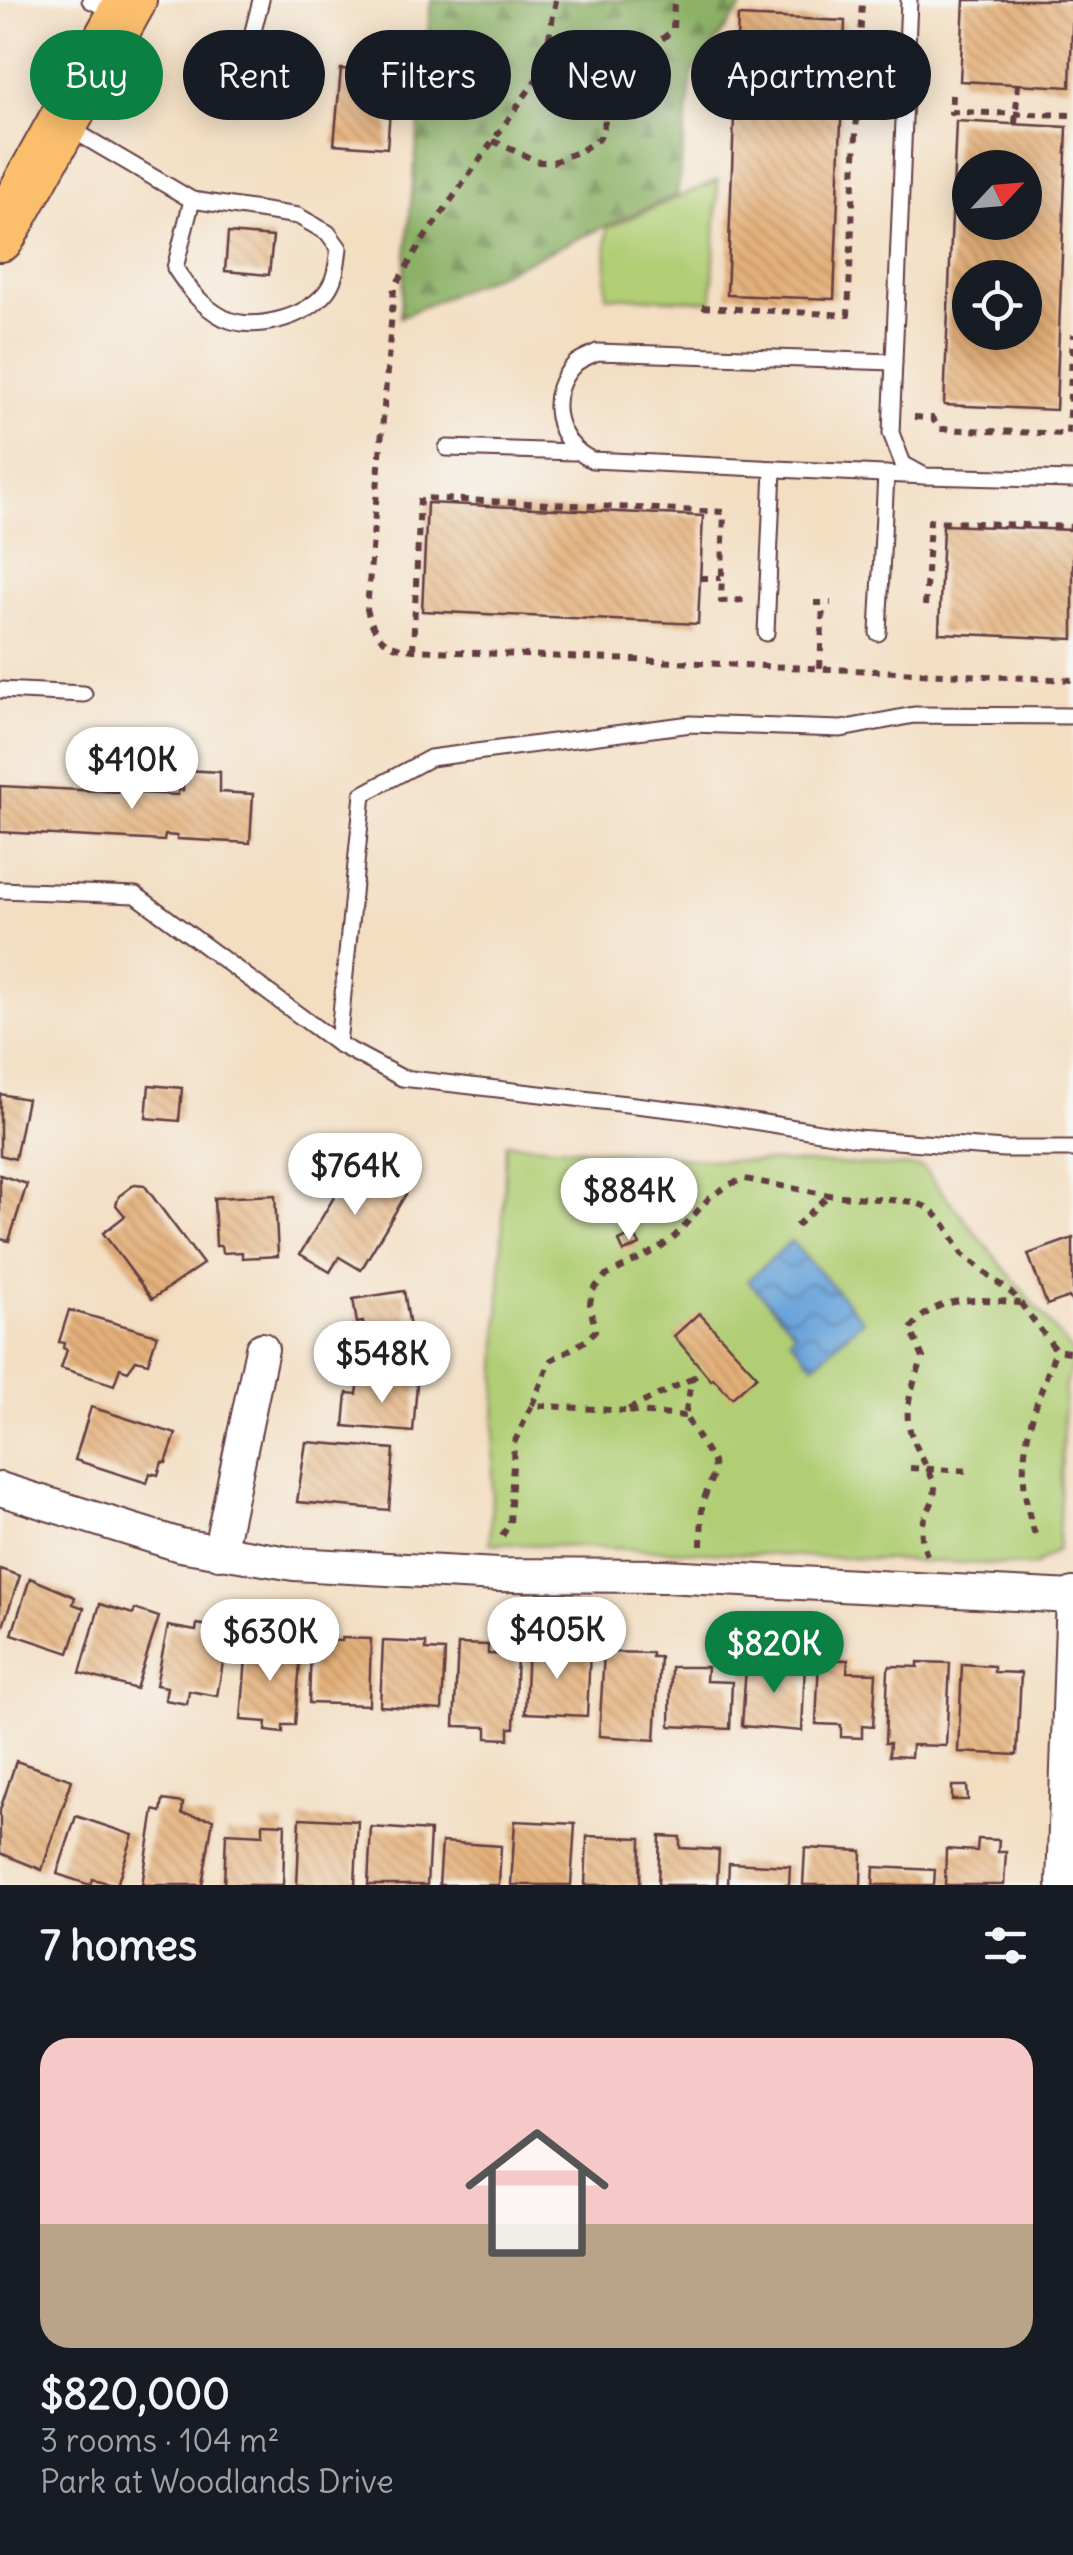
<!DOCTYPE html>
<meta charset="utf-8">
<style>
:root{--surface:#171b24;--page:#242831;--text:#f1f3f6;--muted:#9ea1a6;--accent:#0b8043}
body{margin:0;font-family:Delius,sans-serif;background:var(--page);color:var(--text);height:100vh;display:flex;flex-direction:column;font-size:38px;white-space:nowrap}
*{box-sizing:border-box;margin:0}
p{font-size:32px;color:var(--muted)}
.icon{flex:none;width:55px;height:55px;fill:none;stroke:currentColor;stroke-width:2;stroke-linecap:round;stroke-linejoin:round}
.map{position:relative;height:1885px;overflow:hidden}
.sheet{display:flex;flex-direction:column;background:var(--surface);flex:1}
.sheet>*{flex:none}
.banner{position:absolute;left:30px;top:30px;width:1015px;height:90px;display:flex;gap:20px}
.needle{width:65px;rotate:64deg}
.controls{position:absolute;left:952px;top:150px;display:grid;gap:20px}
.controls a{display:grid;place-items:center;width:90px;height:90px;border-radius:50%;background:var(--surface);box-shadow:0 5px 25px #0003;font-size:50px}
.price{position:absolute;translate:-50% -85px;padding:0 22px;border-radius:35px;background:#fff;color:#222;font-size:32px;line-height:65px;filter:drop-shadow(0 2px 5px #0008)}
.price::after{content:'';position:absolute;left:50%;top:60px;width:30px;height:22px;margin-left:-15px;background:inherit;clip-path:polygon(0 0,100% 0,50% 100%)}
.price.on{background:var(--accent);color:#fff}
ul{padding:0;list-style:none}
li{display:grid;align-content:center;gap:20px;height:530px;padding:0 40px}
li span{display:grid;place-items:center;height:310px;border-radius:30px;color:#555}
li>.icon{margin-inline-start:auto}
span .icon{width:180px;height:180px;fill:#fffc;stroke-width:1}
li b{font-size:42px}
h2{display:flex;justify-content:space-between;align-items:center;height:120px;padding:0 40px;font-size:42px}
.pill{padding:0 35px;border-radius:45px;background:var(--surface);box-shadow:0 5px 25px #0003;font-size:35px;line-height:90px}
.pill.on{background:var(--accent);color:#fff}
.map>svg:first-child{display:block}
.forest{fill:url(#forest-firs);stroke:#6b6848;stroke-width:2.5}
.park{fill:#b1ce75;stroke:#7e7650;stroke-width:2.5}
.water{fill:url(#water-waves);stroke:#5a6282;stroke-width:2.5}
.building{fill:url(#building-back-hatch);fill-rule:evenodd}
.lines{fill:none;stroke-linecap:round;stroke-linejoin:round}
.lane-casing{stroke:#633c42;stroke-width:19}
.street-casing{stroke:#633c42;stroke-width:36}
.primary-casing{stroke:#633c42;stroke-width:54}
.path{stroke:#633c42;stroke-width:6;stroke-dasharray:8 8;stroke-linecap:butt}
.lane{stroke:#fff;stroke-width:15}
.street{stroke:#fff;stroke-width:32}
.primary{stroke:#fabe6d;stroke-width:50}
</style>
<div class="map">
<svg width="1073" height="1885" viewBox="0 0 1073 1885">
<defs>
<pattern id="forest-firs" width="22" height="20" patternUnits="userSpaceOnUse" patternTransform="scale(2.5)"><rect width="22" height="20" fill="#8cb166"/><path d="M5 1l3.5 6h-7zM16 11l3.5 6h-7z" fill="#748f54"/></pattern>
<pattern id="water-waves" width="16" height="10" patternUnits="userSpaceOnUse" patternTransform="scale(2.5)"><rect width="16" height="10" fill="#6aa4da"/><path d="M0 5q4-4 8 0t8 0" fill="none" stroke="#5985b1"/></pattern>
<pattern id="building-back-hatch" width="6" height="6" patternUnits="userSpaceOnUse" patternTransform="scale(2.5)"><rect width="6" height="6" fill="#e5b17a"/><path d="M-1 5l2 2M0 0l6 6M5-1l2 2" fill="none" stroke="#bc8f64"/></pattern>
</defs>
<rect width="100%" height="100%" fill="#f6f6f2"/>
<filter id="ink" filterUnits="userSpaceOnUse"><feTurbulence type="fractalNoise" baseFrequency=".01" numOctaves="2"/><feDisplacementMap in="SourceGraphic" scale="20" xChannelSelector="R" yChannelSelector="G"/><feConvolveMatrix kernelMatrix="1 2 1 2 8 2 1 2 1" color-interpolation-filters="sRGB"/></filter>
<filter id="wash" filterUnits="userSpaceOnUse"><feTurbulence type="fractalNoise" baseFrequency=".0048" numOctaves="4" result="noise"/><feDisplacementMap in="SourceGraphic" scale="40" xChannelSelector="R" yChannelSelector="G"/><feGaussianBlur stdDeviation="2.25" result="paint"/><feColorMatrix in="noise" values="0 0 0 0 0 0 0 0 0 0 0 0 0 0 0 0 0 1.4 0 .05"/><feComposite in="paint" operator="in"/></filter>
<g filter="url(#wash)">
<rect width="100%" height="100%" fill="#f3dec2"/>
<polygon class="forest" points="431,0 747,0 692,74 677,195 400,317"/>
<g class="park">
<polygon points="718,180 712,301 606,296 607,228"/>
<polygon points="506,1143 718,1160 922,1167 1073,1353 1073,1364 1065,1386 1058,1549 1034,1566 490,1543"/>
</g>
<polygon class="water" points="791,1241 863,1320 814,1365 790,1338 795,1332 748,1280"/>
<g id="blocks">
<g class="building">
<polygon points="964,0 1073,0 1070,87 960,81"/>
<polygon points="738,16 845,21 834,299 727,295"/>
<polygon points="341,69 393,73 387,148 334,144"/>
<path d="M956 121 1067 127 1056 410 944 405ZM970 168H1025V222H970ZM970 278H1025V332H970Z"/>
<polygon points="228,233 273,237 269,275 225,271"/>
<polygon points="427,503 703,516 698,624 422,611"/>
<polygon points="943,525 1073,530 1073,639 939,633"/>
<polygon points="184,770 220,772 220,792 253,794 250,843 177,839 177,836 165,835 164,841 0,832 0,786 178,795 178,790 183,790"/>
<polygon points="149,1085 182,1088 179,1121 146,1118"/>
<polygon points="0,1094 27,1099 15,1159 0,1155"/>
<polygon points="355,1162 381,1178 387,1168 406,1180 400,1190 406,1194 361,1270 339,1257 330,1272 300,1254"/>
<polygon points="0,1175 27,1184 9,1241 0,1239"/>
<polygon points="135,1184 144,1185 203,1264 152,1299 103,1233 125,1216 116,1205 119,1196"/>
<polygon points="275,1195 278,1256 242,1258 242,1252 222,1253 221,1246 216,1246 214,1198"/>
<polygon points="634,1234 640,1245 624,1252 619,1241"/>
<polygon points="1073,1238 1073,1305 1069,1297 1047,1305 1028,1254"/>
<polygon points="404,1291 414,1351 356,1361 351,1330 364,1327 363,1322 357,1323 353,1299"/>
<polygon points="69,1310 157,1335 148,1363 136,1360 128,1371 120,1368 114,1385 61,1368 67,1350 63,1348 64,1343 59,1342"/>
<polygon points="699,1313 757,1376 732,1398 713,1378 711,1380 674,1336"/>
<polygon points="359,1379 417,1384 413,1432 344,1426 347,1393 357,1394"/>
<polygon points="91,1407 176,1434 166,1463 162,1462 158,1475 150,1473 147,1483 75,1460"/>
<polygon points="306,1442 394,1449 389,1510 297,1502"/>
<polygon points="0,1569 20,1576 1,1632 0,1632"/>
<polygon points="30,1578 75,1597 73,1604 84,1608 69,1653 12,1634"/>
<polygon points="100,1604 133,1614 135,1609 159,1617 136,1689 80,1673"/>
<polygon points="197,1624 229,1630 217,1696 189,1691 187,1704 165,1700 167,1687 156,1685 168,1626 196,1631"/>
<polygon points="248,1633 279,1635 277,1650 288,1651 288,1661 300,1662 295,1725 283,1725 283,1733 266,1731 267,1722 241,1720"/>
<polygon points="342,1638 371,1639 369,1705 309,1703 311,1648 316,1649 316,1640 342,1641"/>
<polygon points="383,1641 426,1643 426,1650 445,1651 442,1710 380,1706"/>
<polygon points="458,1644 488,1645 488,1654 517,1655 514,1728 509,1728 509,1739 487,1738 487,1727 454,1726"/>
<polygon points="528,1646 590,1652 587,1716 525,1713"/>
<polygon points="604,1652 652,1653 652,1657 660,1657 655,1740 599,1736"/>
<polygon points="819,1659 848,1660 847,1672 876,1673 873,1727 862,1726 862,1738 841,1737 841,1725 816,1724"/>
<polygon points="762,1660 777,1661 778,1666 779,1661 805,1663 802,1731 742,1726 746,1666 761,1666"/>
<polygon points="918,1662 950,1663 946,1746 912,1745 911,1757 889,1756 890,1743 885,1743 888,1670 890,1666 918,1667"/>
<polygon points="962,1664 994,1666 994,1672 1021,1673 1017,1755 958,1752"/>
<polygon points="671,1667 707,1667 706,1681 732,1682 730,1729 670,1726"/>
<polygon points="16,1761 72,1780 42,1870 0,1853 0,1810"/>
<polygon points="952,1786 967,1786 968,1800 952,1800"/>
<polygon points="163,1800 183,1803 182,1814 213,1819 202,1885 142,1885 154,1810 161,1812"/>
<polygon points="76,1816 133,1835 117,1885 92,1879 90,1885 57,1874"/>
<polygon points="300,1818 358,1821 355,1885 297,1885"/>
<polygon points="515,1821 575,1824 571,1885 511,1885"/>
<polygon points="263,1823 285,1824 283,1885 224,1885 226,1833 263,1835"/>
<polygon points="371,1827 430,1831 427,1885 368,1885"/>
<polygon points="587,1836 641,1838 640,1885 585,1885"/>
<polygon points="660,1836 680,1837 680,1848 719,1850 717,1885 658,1885"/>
<polygon points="978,1839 999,1840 998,1852 1006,1852 1004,1885 945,1885 946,1849 977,1851"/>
<polygon points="442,1842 501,1846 499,1885 439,1885"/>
<polygon points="805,1848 862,1851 861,1885 803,1885"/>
<polygon points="729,1863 790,1866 789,1885 728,1885"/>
<polygon points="874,1867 935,1870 934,1885 873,1885"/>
</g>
</g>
</g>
<g filter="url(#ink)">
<use href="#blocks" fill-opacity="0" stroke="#633c42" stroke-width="2.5"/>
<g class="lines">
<g class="lane-casing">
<g id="lane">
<polyline points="90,0 118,14"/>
<polyline points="909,0 891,433 903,464 925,476 1073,480"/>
<polyline points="234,106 261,0"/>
<path d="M66 126 192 200 298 216 328 233 339 248C337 263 336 280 326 292 305 318 254 332 224 318 202 307 188 288 175 268L192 200"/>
<path d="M894 362 597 352C590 356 580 359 575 364 544 394 555 443 592 460L925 476"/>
<polyline points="447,448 574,452"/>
<polyline points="766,633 773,469"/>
<polyline points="878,633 886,474"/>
<polyline points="0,690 84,694"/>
<polyline points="0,890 136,895 338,1044 402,1078 704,1113 856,1138 1004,1149 1073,1149"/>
<polyline points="338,1044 363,794 430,758 691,724 841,729 914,715 1073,716"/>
</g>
</g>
<g class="street-casing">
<g id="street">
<polyline points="0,1489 180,1545 294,1564 498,1575 665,1576 1073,1597"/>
<polyline points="219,1553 262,1349"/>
<polyline points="1063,1885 1073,1594"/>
</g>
</g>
<g class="primary-casing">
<polyline id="primary" points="0,236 131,0"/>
</g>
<g class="path">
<path d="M556 0 543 70 423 240 394 288 367 609C374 637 385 647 413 650L1073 680"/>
<polyline points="952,95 951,112 1073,115"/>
<polyline points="1015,124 1018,84"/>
<polyline points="493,141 539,162 553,162 582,150 600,138 619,74 673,30 674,0"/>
<polyline points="702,307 848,315 862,0"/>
<polyline points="914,417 932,418 940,429 1068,434 1073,334"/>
<polyline points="700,578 721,578"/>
<polyline points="814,603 831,603"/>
<polyline points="925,606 930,521 1073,527"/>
<polyline points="413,650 420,498 724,512 721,601 746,600"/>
<polyline points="820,668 823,604"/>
<polyline points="796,1226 828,1196"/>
<polyline points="532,1405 551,1360 587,1340 595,1331 590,1304 592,1291 604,1277 658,1249 675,1236 710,1197 730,1184 745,1179 829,1195 915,1202 931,1209 946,1226 962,1254 1015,1296 1056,1350 1069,1352"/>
<polyline points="685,1416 625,1411 691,1379"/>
<polyline points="910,1468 972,1471"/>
<path d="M1035 1534C1010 1461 1031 1419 1056 1350"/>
<polyline points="502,1536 510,1523 514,1443 532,1405 625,1411"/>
<polyline points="701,1546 702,1504 714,1472 713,1462 685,1416 692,1378 704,1372"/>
<path d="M927 1555C911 1516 936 1515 935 1484 906 1424 897 1424 923 1358L911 1329C936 1293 981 1299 1020 1303"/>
</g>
<use href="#lane" class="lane"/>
<use href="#street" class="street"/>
<use href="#primary" class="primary"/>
</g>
</g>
</svg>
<div class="controls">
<a><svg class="needle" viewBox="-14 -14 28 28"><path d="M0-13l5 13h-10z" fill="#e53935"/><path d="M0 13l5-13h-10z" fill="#9ea1a6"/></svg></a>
<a><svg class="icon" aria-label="locate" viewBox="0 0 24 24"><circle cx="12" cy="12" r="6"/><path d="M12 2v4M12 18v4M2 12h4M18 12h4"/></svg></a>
</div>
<b class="price" style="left:132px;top:812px">$410K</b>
<b class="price" style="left:355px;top:1218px">$764K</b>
<b class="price" style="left:629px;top:1243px">$884K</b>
<b class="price" style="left:382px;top:1406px">$548K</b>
<b class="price" style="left:557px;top:1682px">$405K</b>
<b class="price" style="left:270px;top:1684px">$630K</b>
<b class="price on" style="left:774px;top:1696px">$820K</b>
<div class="banner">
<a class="pill on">Buy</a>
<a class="pill">Rent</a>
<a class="pill">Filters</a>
<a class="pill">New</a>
<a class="pill">Apartment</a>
</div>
</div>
<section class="sheet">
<h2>7 homes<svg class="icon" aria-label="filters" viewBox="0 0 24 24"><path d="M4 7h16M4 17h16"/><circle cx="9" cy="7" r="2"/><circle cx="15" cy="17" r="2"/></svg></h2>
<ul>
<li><span style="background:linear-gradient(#f6c9c9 60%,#b9a48a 0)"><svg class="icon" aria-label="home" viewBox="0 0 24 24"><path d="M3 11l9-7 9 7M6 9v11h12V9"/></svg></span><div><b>$820,000</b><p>3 rooms · 104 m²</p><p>Park at Woodlands Drive</p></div></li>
</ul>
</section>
